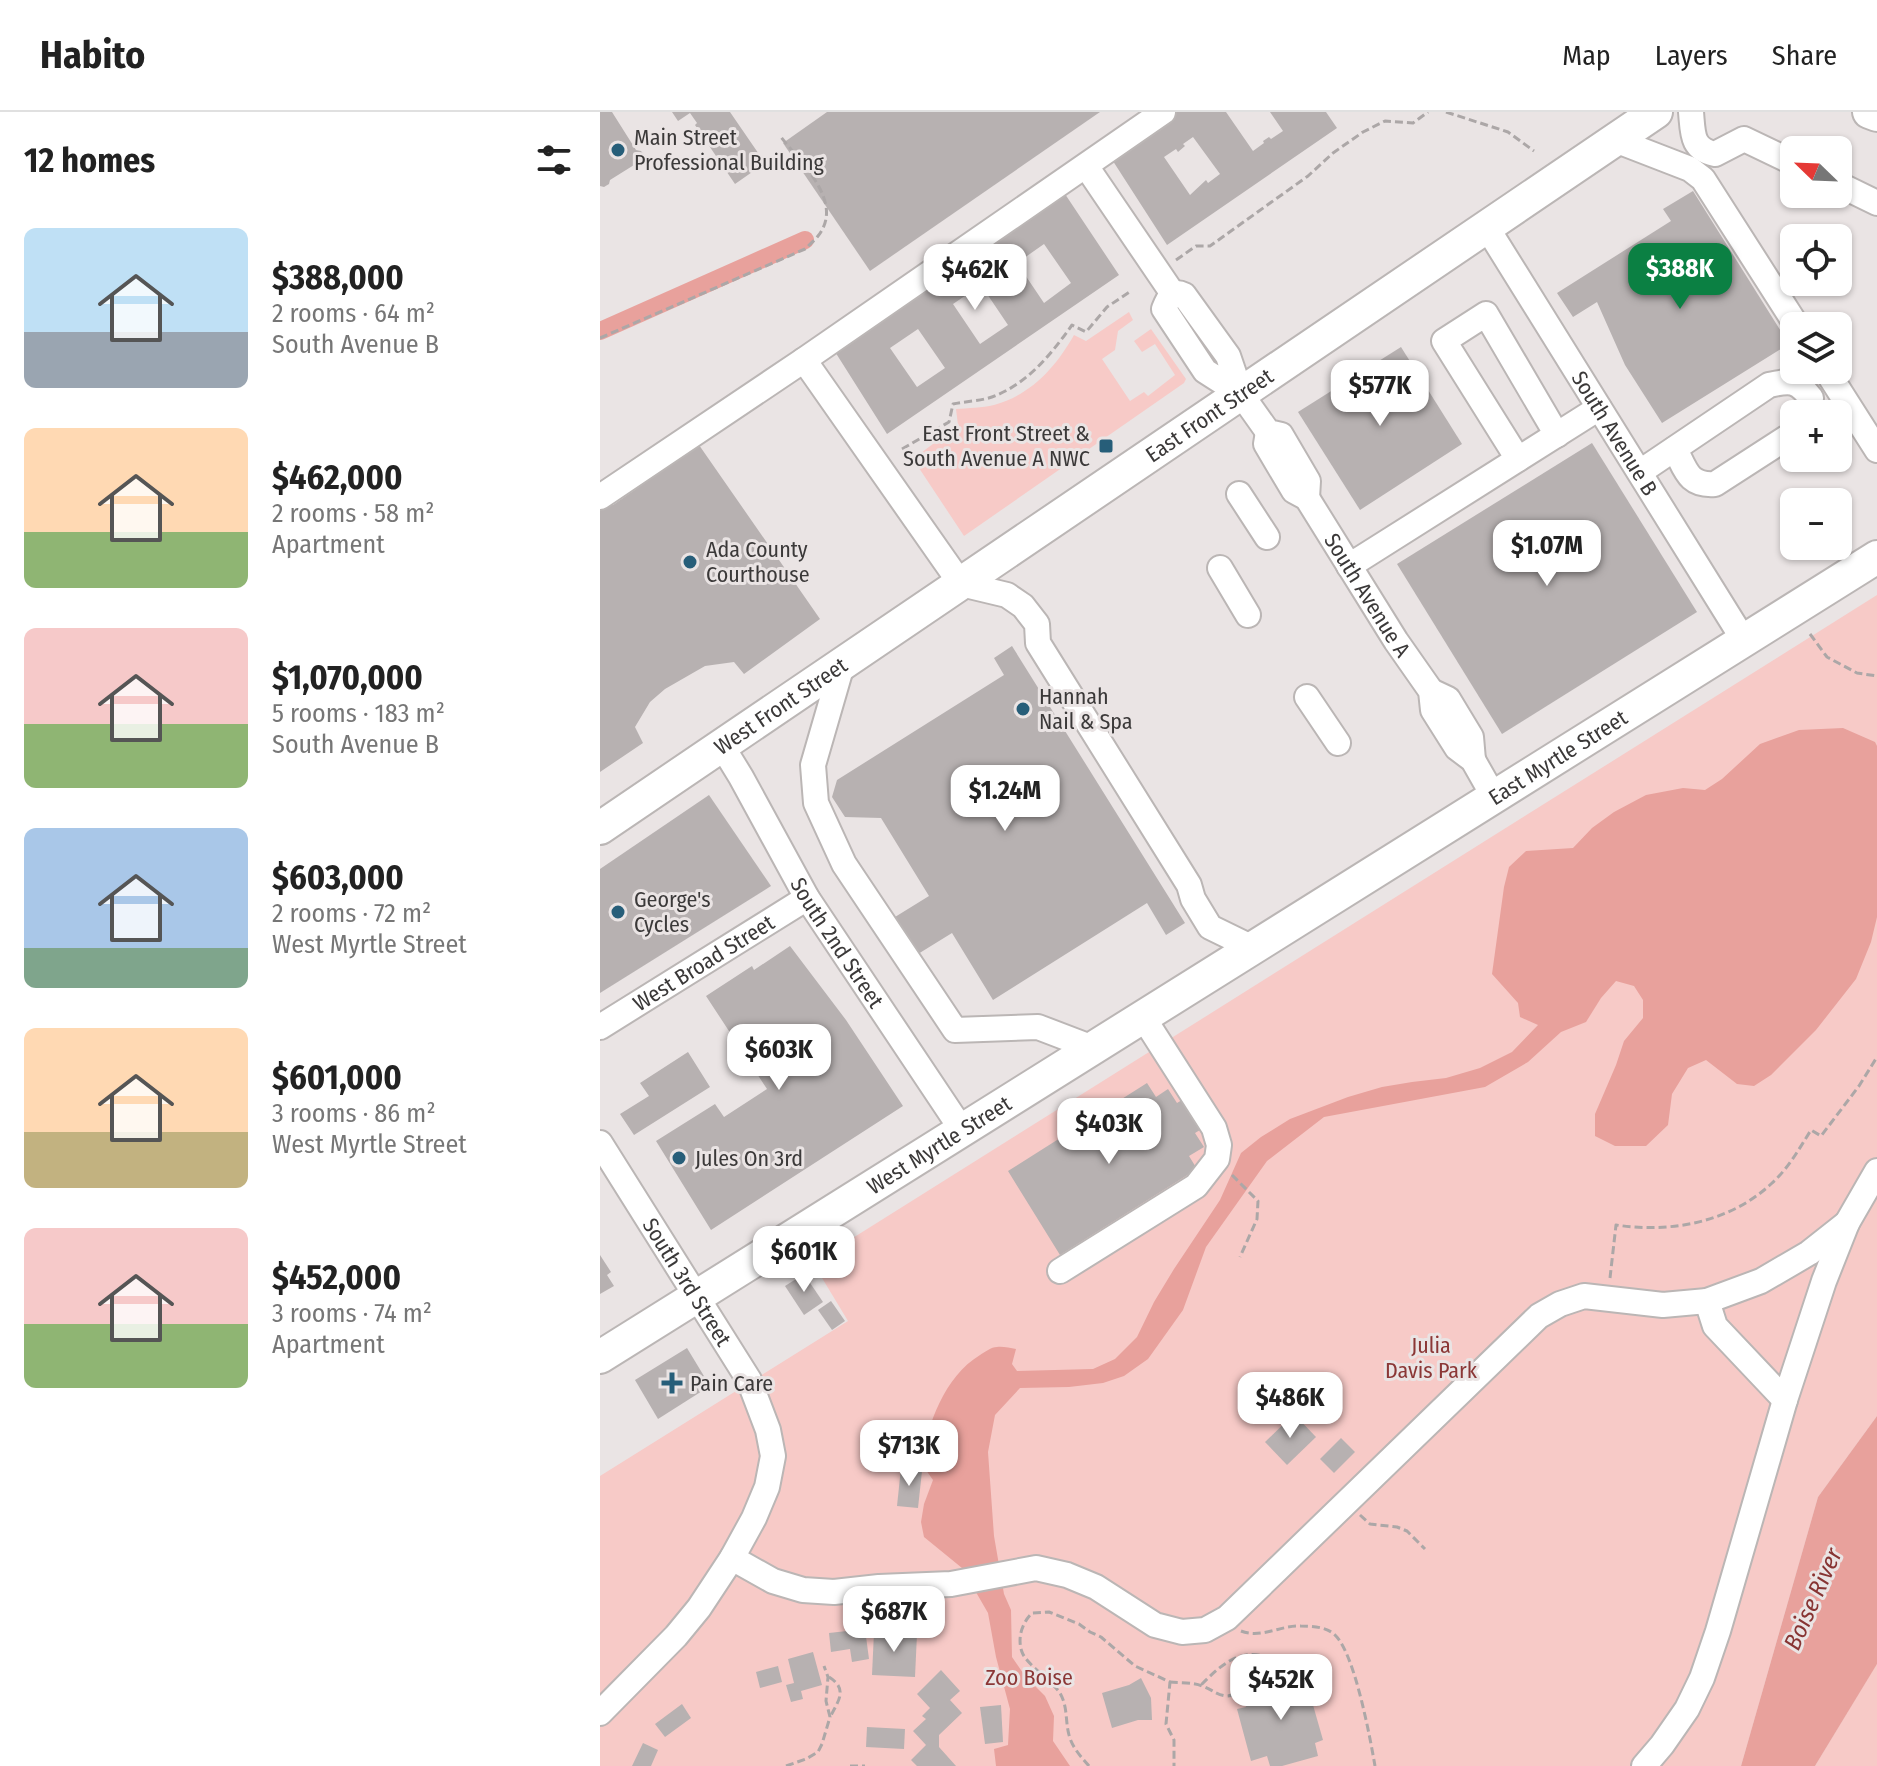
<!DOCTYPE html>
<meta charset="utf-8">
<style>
:root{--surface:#fff;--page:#f2f2f2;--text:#222;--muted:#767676;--line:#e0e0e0;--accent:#0b8043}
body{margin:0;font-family:"Fira Sans Condensed",sans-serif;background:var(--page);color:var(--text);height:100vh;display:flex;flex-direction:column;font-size:30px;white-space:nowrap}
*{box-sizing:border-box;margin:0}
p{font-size:26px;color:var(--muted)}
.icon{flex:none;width:44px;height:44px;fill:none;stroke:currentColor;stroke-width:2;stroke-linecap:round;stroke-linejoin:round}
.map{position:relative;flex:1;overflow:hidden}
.details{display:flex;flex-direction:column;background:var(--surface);width:600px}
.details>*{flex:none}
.needle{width:52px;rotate:293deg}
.controls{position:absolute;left:1180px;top:24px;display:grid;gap:16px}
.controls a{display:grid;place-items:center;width:72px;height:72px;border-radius:12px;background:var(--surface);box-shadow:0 2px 6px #0004;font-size:40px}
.price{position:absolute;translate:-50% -68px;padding:0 18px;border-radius:16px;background:#fff;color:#222;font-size:26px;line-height:52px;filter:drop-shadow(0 2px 4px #0008)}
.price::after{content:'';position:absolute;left:50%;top:48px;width:24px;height:18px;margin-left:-12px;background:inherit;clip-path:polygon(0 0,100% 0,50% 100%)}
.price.current{background:var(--accent);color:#fff}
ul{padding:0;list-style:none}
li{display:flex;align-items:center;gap:24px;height:200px;padding:0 24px}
li span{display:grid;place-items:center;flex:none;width:224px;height:160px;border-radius:12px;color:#555}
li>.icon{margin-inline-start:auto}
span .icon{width:96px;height:96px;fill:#fffc;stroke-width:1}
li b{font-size:34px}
h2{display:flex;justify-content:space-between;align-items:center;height:96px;padding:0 24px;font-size:34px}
header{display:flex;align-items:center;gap:48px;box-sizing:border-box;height:112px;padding:0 40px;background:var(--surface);border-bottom:2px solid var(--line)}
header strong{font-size:38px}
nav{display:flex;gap:44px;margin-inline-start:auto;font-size:28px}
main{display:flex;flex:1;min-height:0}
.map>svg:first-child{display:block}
.green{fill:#f7cac7}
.water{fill:#e8a19c}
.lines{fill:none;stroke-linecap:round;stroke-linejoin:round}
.canal{stroke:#e8a19c;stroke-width:18}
.building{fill:#b7b1b1;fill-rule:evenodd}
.minor-casing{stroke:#bbb6b5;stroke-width:28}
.major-casing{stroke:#bbb6b5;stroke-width:36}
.path{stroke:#aca7a7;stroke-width:3;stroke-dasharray:8 4;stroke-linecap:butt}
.minor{stroke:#fff;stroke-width:24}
.major{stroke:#fff;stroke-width:32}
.poi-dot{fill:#275e79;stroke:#eae4e4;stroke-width:3}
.labels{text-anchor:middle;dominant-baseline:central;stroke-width:6;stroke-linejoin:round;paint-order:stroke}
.poi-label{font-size:22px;fill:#3b3939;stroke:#eae4e4;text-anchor:start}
.street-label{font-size:22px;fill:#3b3939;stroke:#eae4e4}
.park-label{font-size:22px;fill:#8b3736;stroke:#eae4e4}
.water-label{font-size:24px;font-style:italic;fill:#873433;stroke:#eae4e4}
</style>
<header>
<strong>Habito</strong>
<nav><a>Map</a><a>Layers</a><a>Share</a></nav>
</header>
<main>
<section class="details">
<h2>12 homes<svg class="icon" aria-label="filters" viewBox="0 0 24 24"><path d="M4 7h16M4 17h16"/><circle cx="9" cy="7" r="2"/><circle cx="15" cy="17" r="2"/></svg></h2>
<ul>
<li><span style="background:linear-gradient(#bfe0f5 65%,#9aa5b1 0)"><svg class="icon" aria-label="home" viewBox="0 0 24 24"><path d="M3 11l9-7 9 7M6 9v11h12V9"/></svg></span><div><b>$388,000</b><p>2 rooms · 64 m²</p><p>South Avenue B</p></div></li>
<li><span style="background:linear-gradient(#ffd9b3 65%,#8fb573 0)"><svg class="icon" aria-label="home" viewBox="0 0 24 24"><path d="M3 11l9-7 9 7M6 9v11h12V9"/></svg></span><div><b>$462,000</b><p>2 rooms · 58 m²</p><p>Apartment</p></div></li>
<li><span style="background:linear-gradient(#f6c9c9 60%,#8fb573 0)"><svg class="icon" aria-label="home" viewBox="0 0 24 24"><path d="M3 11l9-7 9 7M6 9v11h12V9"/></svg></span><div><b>$1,070,000</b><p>5 rooms · 183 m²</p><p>South Avenue B</p></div></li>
<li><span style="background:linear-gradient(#a9c7e8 75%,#7fa58c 0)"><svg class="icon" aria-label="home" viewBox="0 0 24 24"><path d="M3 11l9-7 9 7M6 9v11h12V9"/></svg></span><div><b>$603,000</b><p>2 rooms · 72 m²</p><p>West Myrtle Street</p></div></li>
<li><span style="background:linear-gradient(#ffd9b3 65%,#c2b280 0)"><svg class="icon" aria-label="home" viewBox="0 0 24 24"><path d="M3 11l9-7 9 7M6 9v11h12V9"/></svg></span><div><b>$601,000</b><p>3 rooms · 86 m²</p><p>West Myrtle Street</p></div></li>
<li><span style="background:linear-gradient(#f6c9c9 60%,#8fb573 0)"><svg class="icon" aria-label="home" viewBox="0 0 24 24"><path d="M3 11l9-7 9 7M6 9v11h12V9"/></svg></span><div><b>$452,000</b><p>3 rooms · 74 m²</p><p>Apartment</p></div></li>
</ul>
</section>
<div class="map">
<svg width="1277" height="1654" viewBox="0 0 1277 1654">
<rect width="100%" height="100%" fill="#eae4e4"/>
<g class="green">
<path d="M529 200 533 208 518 219 515 238 502 247 530 289 544 280 548 284 575 263 555 232 542 240 534 229 551 217 586 267 584 271 364 424 313 347 358 313 356 297C368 296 382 296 394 293 431 283 456 255 474 223L486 229Z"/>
<polygon points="1277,483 1277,1304 1218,1385 1141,1654 0,1654 0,1364 248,1209 213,1151"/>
<polygon points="1277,1552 1277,1654 1215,1654 1276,1553"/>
</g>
<g class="water">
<path d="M1243 616 1275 630 1277 634V805L1271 830 1256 867 1216 918 1171 963 1154 974 1137 972 1106 948 1088 956 1072 982 1068 1013 1046 1034H1015L995 1024V1002L1016 953 1024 929 1043 906V888L1034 874 1016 869 1001 886 986 910 961 920 928 950 885 975 724 1005 667 1049 606 1135 583 1198 548 1247 524 1264 503 1271 469 1275 420 1276 395 1303 388 1340 394 1424 404 1482 411 1498 412 1545 425 1564 445 1584 454 1604 453 1629 470 1654H396L394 1637 408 1633 410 1597 396 1545 388 1501 362 1456 324 1425 321 1410 324 1392 333 1368 321 1351C328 1312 344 1265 380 1243 385 1240 391 1235 397 1235 402 1234 410 1236 416 1237L412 1252 417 1259 493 1257 515 1247 537 1225 554 1190 574 1157 620 1088 641 1041 661 1025 690 1007 748 985 782 975 812 970 846 966 880 956 912 940 938 913 920 905 918 891 892 862 904 775 909 755 926 739 973 736 992 716 1014 700 1046 683 1083 676 1105 678 1122 667 1160 632 1199 618Z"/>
<polygon points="1277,1304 1277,1552 1215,1654 1141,1654 1218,1385"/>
</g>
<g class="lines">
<polyline class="canal" points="0,219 205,128"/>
</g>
<g class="building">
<polygon points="0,0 12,0 36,38 41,39 45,44 43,50 38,53 34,53 10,68 9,72 4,75 0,74"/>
<polygon points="72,0 130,0 165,51 135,72 95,13 97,11 90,1 78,9"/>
<polygon points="227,0 500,0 270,159 183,31"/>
<path d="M576 0H626L653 39 664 31 663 29 669 25 671 27 683 19 670 0H726L737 16 567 133 511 46ZM593 25 620 62 608 71 606 68 590 83 564 45 576 37 578 40 585 34 583 32Z"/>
<path d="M463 79 519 163 287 322 232 235ZM444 132 471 171 444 191 417 151ZM381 173 408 213 380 232 353 192ZM318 217 345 256 317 275 290 236Z"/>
<polygon points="1093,79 1189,232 1062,311 1025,253 997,190 973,205 957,181 1071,109 1063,97"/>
<polygon points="801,235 862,332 760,398 698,300"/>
<polygon points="992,331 1097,500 902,622 797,452"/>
<polygon points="99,333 220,507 144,562 134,550 105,554 65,577 50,590 35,615 43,631 0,660 0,392 8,386 13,393"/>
<polygon points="412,534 585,811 566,823 547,791 393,888 352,821 318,842 295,805 329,784 281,706 245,705 232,685 237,668 404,563 394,546"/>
<polygon points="109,683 171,774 0,881 0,757"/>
<polygon points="190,834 246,908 303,994 111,1118 56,1029 115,992 124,1005 167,977 106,884 152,854 154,858"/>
<polygon points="88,940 110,975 34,1023 20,1002 49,984 40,971"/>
<polygon points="547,971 556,985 568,977 577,991 582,988 600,1018 595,1021 604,1035 589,1044 597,1057 460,1143 408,1059"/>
<polygon points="0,1143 11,1160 7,1163 14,1174 0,1182"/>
<polygon points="204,1162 223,1190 204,1203 185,1174"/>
<polygon points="231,1189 245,1209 232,1218 218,1198"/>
<polygon points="87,1236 110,1274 58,1307 35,1268"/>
<polygon points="694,1302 716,1325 687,1353 665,1330"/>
<polygon points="741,1326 755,1340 734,1361 720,1347"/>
<polygon points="301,1356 322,1359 318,1396 297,1394"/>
<polygon points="265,1517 269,1547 252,1550 250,1537 231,1540 229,1521"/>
<polygon points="274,1520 317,1522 315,1565 272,1563"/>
<polygon points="213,1540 222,1573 201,1579 203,1587 191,1590 186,1573 194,1571 188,1547"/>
<polygon points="178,1554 182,1570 160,1576 156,1560"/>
<polygon points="341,1558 360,1579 350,1588 362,1601 339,1623 339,1635 356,1654 317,1654 311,1648 326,1633 313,1619 326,1607 322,1604 330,1596 317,1582"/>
<polygon points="703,1558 723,1628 715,1631 718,1644 682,1654 670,1654 667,1644 651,1649 637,1597 646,1595 643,1583 669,1576 667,1568"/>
<polygon points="541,1566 551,1586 552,1608 538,1608 512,1616 502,1581 529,1573"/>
<polygon points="82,1592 91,1606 65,1625 55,1612"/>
<polygon points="401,1593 403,1630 385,1632 380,1595"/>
<polygon points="267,1615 305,1617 304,1637 266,1635"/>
<polygon points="43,1631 58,1638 51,1654 32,1654"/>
</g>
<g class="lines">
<g class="minor-casing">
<g id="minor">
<path d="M1091 0C1093 21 1091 37 1115 42L1144 27 1194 51"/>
<polyline points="1015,28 1090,57 1103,67 1197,214"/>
<polyline points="486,54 573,182"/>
<polyline points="1238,72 1277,91"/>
<path id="s1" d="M886 114 1143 527"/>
<polyline points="204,248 361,472 407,483 423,494 437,512 438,531 589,773 593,787 610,815 653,836"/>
<polyline points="1226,258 1277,338"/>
<path d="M641 282 605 259 564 197C568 187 572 177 584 183L628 244 641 282 668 320 681 323 708 369 707 386"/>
<path id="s2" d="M668 320 666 332 676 349 694 379 707 386 796 529 831 579 833 598 857 636 873 648 894 685"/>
<path d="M1075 337C1086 358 1088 374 1115 372L1194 321"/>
<polyline points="918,347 844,229 886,202 957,323"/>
<path d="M1040 360 1169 273C1191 268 1197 268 1211 286L1209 302"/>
<polyline points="639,382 667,425"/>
<polyline points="0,385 204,248 563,0"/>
<polyline points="749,454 999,296"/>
<polyline points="620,456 648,503"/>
<polyline points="242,553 213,653 216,691 244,752 355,918 438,915 493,936"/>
<polyline points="831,579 848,587 871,625 873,648"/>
<polyline points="707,585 738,631"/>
<path id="s3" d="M122 634 141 665 207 786 362 1018"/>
<path id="s4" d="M0 915 207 786"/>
<path id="s5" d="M0 1031 149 1268 168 1318 173 1344 167 1375 154 1406 132 1446 99 1496 76 1524 0 1601"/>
<polyline points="460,1159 596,1074 617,1047 619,1033 614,1016 543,905"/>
<polyline points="1107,1189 1115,1214 1185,1288"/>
<polyline points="132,1446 173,1469 203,1478 234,1480 279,1475 351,1472 436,1456 467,1463 496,1475 555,1513 582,1520 605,1518 627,1506 939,1204 960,1192 984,1184 1063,1193 1107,1189 1161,1169 1209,1141 1247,1111"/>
<polyline points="1044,1654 1062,1633 1087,1597 1102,1566 1118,1519 1185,1288 1224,1169 1247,1111 1277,1059"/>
</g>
</g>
<g class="major-casing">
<g id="major">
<polyline points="1269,0 1277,3"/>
<path id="s6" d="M0 716 1056 0"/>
<path id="s7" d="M0 1245 1277 445"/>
</g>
</g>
<g class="path">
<polyline points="846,0 908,20 934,39"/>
<polyline points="576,148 596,134 610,134 708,64 733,41 763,20 785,9 813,11 828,0"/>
<path d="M0 226 205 137C209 133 215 128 218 124 245 90 201 51 181 25"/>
<path d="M302 337 349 310 353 292C367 289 384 289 397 283 430 269 452 241 472 213L486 220 507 195 531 179"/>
<polyline points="1210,522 1227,545 1257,561 1277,564"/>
<polyline points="632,1063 658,1089 657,1107 640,1145"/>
<path d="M1010 1166 1016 1113C1070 1121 1129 1111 1171 1072 1188 1057 1199 1037 1211 1018L1221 1024 1259 974 1277 945"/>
<polyline points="760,1403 770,1412 797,1415 807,1419 825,1437"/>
<path d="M641 1519C661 1527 681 1513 701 1514 713 1514 728 1515 736 1524 755 1544 770 1625 775 1654"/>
<polyline points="643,1544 643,1572"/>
<path d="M229 1565C248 1577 239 1588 230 1605"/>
<path d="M570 1570C580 1571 593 1570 602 1574 611 1577 617 1583 626 1584 635 1584 637 1579 642 1574 653 1564 677 1570 668 1546 640 1534 619 1555 601 1573"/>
<polyline points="186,1654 206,1647 218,1640 222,1632 230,1605 226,1589 228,1565 224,1554"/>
<polyline points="250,1654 265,1654"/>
<path d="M489 1654C481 1645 472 1635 469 1623 465 1608 468 1595 460 1581 451 1568 426 1552 422 1540 417 1526 422 1511 432 1501L449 1500 479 1512 490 1520 501 1525 535 1554 570 1570 566 1612 574 1628V1654"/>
</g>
<use href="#minor" class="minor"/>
<use href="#major" class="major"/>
</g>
<g class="poi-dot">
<circle cx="18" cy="38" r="8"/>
<rect x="498" y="326" width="16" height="16" rx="4"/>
<circle cx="90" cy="450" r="8"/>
<circle cx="423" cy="597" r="8"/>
<circle cx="18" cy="800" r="8"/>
<circle cx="79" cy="1046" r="8"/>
<path d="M68 1259h8v8h8v8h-8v8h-8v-8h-8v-8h8z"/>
</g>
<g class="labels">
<g class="poi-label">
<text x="34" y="25">Main Street<tspan x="34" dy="25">Professional Building</tspan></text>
<text x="490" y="321" text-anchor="end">East Front Street &amp;<tspan x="490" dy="25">South Avenue A NWC</tspan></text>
<text x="106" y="437">Ada County<tspan x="106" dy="25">Courthouse</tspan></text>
<text x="439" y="584">Hannah<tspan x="439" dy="25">Nail &amp; Spa</tspan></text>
<text x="34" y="787">George's<tspan x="34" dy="25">Cycles</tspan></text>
<text x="95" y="1046">Jules On 3rd</text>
<text x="90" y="1271">Pain Care</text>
</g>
<g class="street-label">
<text stroke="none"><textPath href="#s6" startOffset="736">East Front Street</textPath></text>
<text stroke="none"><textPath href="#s1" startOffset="244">South Avenue B</textPath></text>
<text stroke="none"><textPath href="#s2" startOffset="196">South Avenue A</textPath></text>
<text stroke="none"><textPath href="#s6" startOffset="218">West Front Street</textPath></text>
<text stroke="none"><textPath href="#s7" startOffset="1130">East Myrtle Street</textPath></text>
<text stroke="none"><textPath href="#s3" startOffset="228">South 2nd Street</textPath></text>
<text stroke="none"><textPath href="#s4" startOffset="122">West Broad Street</textPath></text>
<text stroke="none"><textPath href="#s7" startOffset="400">West Myrtle Street</textPath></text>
<text stroke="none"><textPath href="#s5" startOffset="164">South 3rd Street</textPath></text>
</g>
<g class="park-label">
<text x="831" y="1233">Julia<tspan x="831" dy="25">Davis Park</tspan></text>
<text x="429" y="1565">Zoo Boise</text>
</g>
<g class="water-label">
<text transform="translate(1213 1487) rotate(-66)">Boise River</text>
</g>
</g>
</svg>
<div class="controls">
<a><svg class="needle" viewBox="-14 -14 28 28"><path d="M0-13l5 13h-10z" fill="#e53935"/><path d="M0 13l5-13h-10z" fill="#767676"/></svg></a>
<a><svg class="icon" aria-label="locate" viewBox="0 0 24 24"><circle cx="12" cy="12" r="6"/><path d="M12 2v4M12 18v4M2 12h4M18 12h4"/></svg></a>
<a><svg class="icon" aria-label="layers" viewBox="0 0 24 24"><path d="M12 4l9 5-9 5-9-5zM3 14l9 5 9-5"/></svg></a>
<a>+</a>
<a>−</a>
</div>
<b class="price current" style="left:1080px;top:199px">$388K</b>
<b class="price" style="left:375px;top:200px">$462K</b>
<b class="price" style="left:780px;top:316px">$577K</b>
<b class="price" style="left:947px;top:476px">$1.07M</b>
<b class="price" style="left:405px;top:721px">$1.24M</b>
<b class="price" style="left:179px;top:980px">$603K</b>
<b class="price" style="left:509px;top:1054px">$403K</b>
<b class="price" style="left:204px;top:1182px">$601K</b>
<b class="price" style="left:690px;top:1328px">$486K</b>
<b class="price" style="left:309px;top:1376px">$713K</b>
<b class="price" style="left:294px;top:1542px">$687K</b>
<b class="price" style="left:681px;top:1610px">$452K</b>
</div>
</main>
